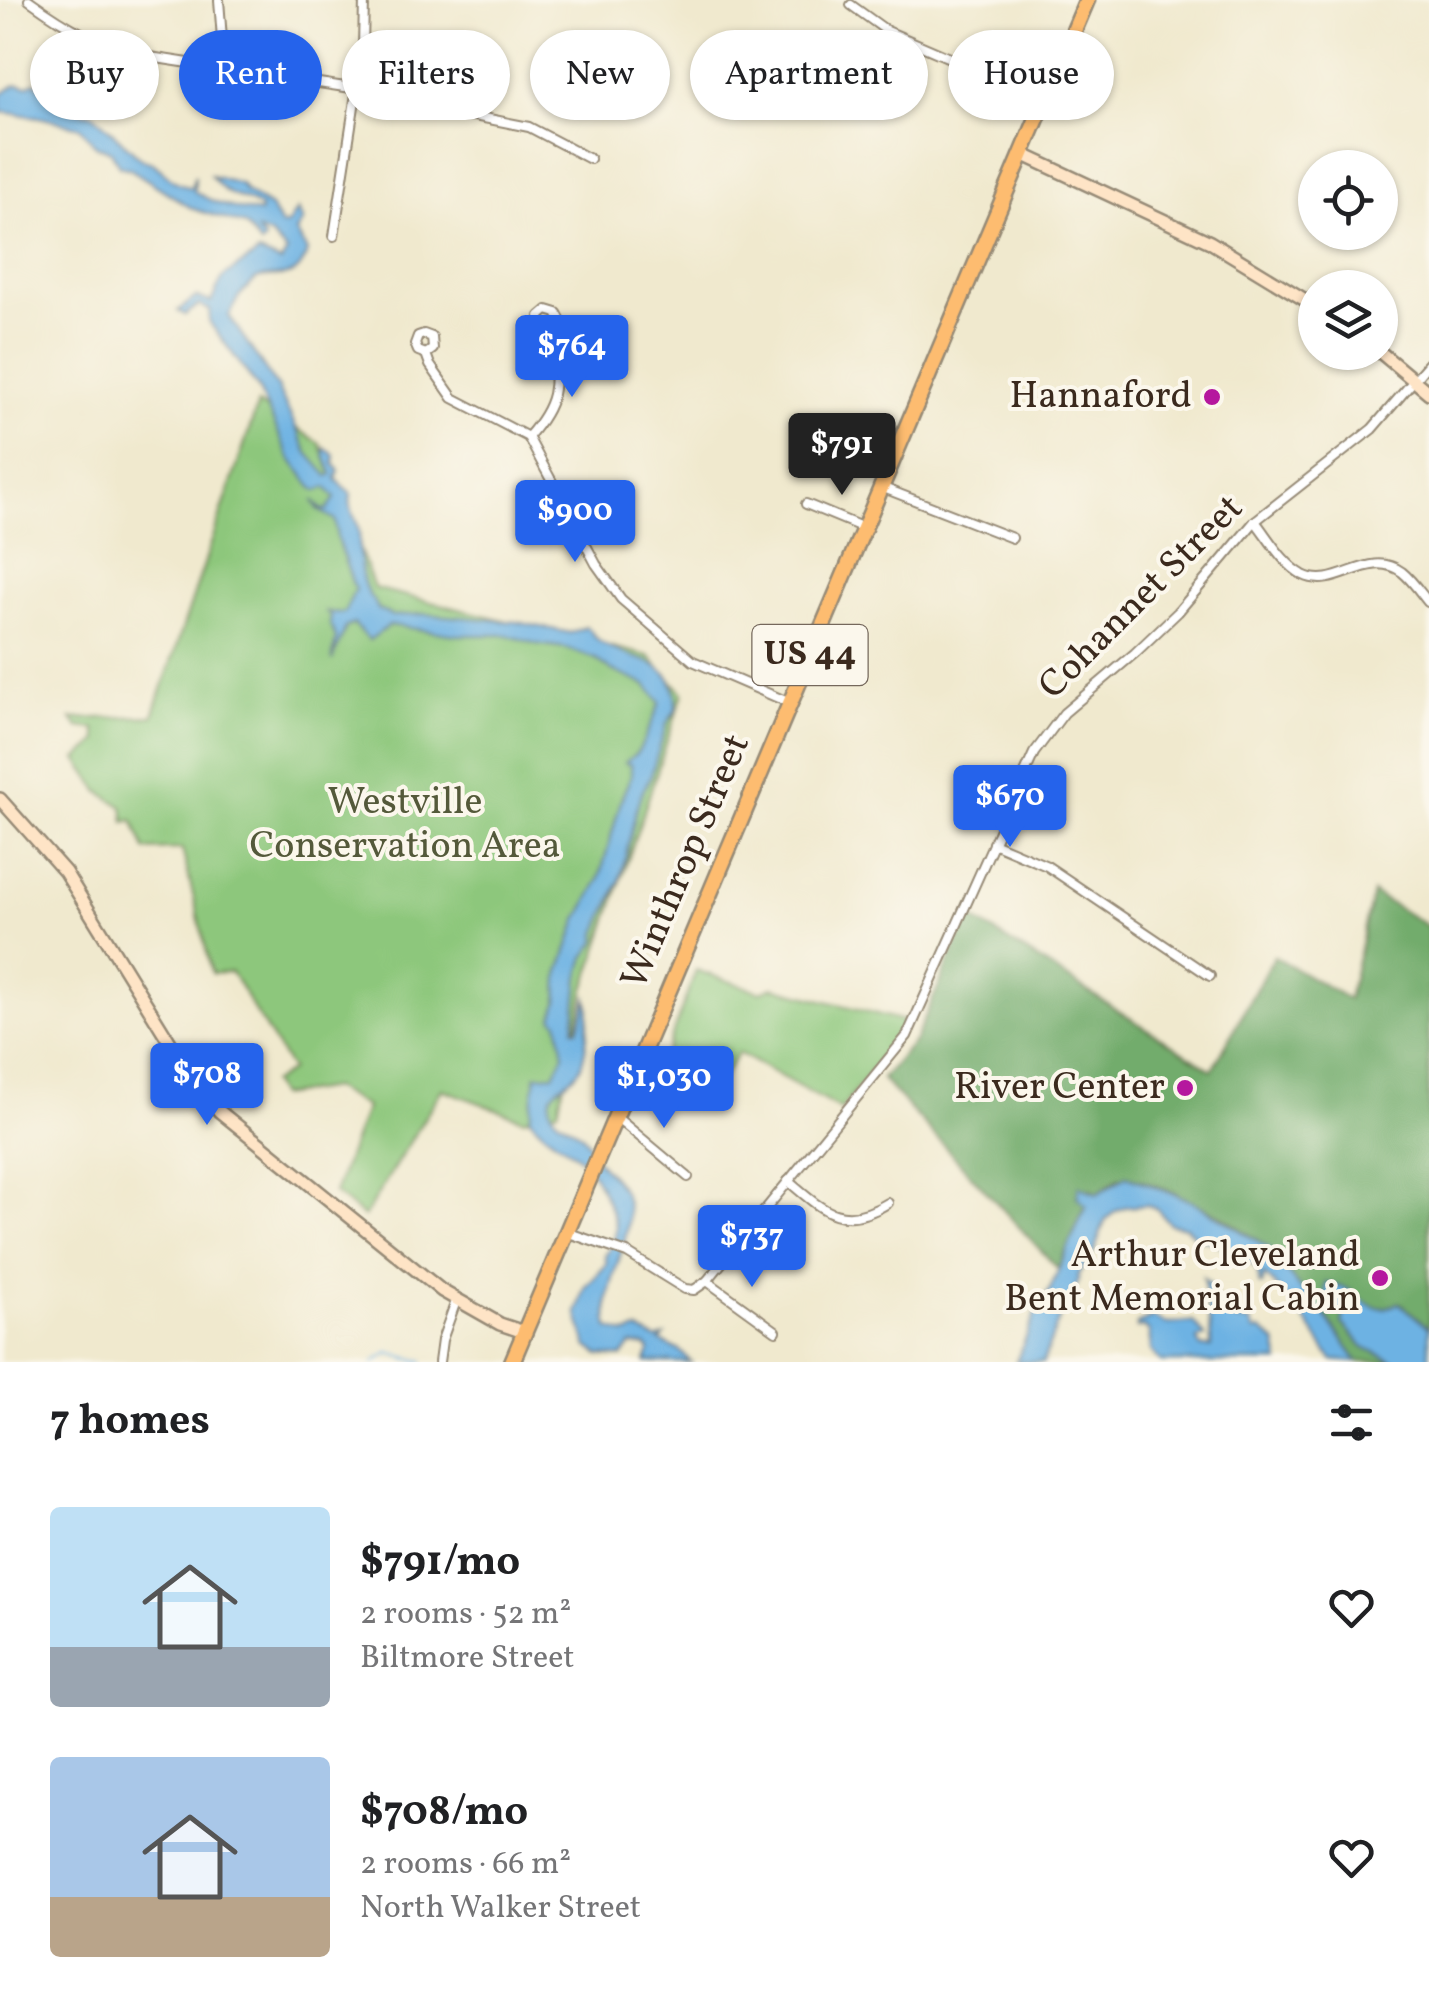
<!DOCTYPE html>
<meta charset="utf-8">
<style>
:root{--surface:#fff;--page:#f6f6f6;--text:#202124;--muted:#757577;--accent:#2563eb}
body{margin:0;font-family:Vollkorn,serif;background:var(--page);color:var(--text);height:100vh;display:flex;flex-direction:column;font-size:38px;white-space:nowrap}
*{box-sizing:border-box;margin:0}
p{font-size:32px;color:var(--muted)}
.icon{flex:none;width:55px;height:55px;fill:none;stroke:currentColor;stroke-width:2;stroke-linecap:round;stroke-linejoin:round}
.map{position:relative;height:1362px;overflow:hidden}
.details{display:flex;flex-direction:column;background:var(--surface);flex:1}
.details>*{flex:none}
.banner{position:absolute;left:30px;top:30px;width:1370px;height:90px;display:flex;gap:20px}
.tools{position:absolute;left:1298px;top:150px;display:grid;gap:20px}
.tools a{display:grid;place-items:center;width:100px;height:100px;border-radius:50%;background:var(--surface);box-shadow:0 2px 8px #0004;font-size:50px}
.price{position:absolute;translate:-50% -85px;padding:0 22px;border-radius:10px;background:var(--accent);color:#fff;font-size:32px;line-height:65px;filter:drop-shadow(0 2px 5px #0008)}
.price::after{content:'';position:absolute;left:50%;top:60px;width:30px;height:22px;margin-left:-15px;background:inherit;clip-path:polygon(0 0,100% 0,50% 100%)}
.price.on{background:#222;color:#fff}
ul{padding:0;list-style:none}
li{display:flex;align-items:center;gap:30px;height:250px;padding:0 50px}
li span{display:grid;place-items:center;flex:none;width:280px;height:200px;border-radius:10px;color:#555}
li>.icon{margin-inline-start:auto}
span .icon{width:120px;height:120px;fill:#fffc;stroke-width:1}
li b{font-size:42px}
h2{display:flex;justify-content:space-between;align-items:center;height:120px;padding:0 50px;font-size:42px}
.chip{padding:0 35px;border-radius:45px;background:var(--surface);box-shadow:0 2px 8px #0004;font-size:35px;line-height:90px}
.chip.on{background:var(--accent);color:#fff}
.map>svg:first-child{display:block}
.green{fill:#8dc77c;stroke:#64784d;stroke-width:2.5}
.forest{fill:#72ac6c;stroke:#566b45;stroke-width:2.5}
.water{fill:#6db2e3;stroke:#546e80;stroke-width:2.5}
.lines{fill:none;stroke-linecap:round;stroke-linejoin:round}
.stream{stroke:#6db2e3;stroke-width:2.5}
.minor-casing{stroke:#968a76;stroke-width:12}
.secondary-casing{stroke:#968a76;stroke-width:16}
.trunk-casing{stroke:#968a76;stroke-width:19}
.minor{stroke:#fff;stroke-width:8}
.secondary{stroke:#fee4c6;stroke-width:11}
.trunk{stroke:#fdbc70;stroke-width:14}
.poi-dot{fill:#b5179e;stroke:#fbf7ec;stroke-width:4}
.labels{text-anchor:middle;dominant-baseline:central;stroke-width:8;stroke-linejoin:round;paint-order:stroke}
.shield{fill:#fbf7ec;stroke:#75685c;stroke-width:2.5}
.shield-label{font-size:35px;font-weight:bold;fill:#3b2a1e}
.poi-label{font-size:38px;fill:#3b2a1e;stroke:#fbf7ec;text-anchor:end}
.street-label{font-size:38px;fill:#3b2a1e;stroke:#fbf7ec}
.park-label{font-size:38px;fill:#54593a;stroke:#fbf7ec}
</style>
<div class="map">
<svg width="1429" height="1362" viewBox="0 0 1429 1362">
<rect width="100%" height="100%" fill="#fbf7ec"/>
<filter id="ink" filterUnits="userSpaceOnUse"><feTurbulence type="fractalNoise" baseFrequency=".01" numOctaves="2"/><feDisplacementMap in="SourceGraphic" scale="20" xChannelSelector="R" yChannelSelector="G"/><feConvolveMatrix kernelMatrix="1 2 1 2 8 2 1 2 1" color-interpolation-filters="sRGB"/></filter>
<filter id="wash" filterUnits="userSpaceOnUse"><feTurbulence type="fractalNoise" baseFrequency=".0048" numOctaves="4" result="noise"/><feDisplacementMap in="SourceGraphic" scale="40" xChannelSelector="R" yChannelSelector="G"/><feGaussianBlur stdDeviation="2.25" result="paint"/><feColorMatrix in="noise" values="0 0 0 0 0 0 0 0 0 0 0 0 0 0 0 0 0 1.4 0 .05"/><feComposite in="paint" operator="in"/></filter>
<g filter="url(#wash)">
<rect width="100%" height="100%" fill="#f0e9ce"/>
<g class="green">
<polygon points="258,404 320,443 374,588 649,656 683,693 585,989 558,1110 523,1119 442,1089 364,1217 334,1193 366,1107 333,1088 279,1096 271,1083 291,1070 231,972 212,974 182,849 145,850 133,820 125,822 123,807 100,792 77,759 98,741 95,729 78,727 72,719 153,716"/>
<polygon points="696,970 761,992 773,987 908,1022 841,1110 738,1053 710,1099 662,1063"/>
</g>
<path class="forest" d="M1373 893 1429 927V1328L1400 1303C1379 1312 1365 1309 1351 1291L1325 1294 1338 1313 1345 1309 1342 1323 1362 1345 1395 1362H1358L1314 1300 1296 1284 1280 1260 1269 1248 1221 1216 1166 1189 1136 1179 1119 1178 1096 1194 1091 1189C1083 1217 1069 1242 1058 1269L882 1079 915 1040 969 916 1212 1070 1274 956 1348 999Z"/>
<g class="water">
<path d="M35 82 65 109 93 114 141 159 153 163 174 181 191 188 195 176 194 191C212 203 238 210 260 213V208C238 192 232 203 211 176L241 184 246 192 270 207 281 225H287L297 210 303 221 296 232 307 251C299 285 280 272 256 279L239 296 229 316 277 387 308 453 328 476 332 474 324 454 325 448 335 455 334 463 339 471 336 479 351 494C348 513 357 516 359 532 360 550 359 571 366 589 368 597 375 600 378 609L392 616 422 614 517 622 571 633 586 627C595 632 593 638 602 643 638 666 678 655 676 710L667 723 651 775 639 799 620 880 597 933V941L585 957 579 977 574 1029 578 1030 587 999 589 1007C588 1025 587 1052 580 1068 573 1082 551 1086 550 1102 548 1120 570 1124 580 1133 590 1141 592 1155 601 1165 609 1174 619 1182 624 1194 642 1234 598 1282 609 1328L626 1334 638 1330 656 1339 664 1336 660 1341 679 1350 691 1362H646L650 1350 646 1346 631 1345 622 1357 599 1355 587 1346 577 1312 585 1288 607 1264 605 1256C611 1246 616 1239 616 1227 615 1214 594 1173 585 1163 568 1145 545 1138 530 1118L536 1075 554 1074 564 1054 558 1022 553 1017 558 1002 559 974 577 922 599 880 622 797 631 776V765L625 763C629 758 635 756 638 751 642 747 659 706 660 702L646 685 611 670 596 659 566 648 537 644 507 635H457L390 625 369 640 354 624 346 627 332 661 336 638 330 624 331 616 326 612 344 613 355 590 337 539 335 520 319 510 313 500 321 509 327 510 335 498 326 487 317 491 312 487 290 458 258 388 209 322 210 310 199 305 185 315 178 311 196 297 211 302 223 277 259 253 281 262 287 252 270 235 258 231 265 240 261 245 245 225 193 209 130 169 119 166 111 151 96 146 80 127 39 117 0 112V95L17 84 27 86Z"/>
<path d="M1127 1176 1190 1200 1269 1248 1296 1284 1314 1300 1358 1362 1332 1360 1295 1305 1264 1275 1262 1285 1259 1284C1259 1279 1259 1272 1256 1268 1249 1258 1210 1238 1198 1239L1186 1227 1170 1224 1157 1209 1148 1205 1125 1207 1114 1212 1105 1221 1094 1252 1078 1274V1283L1062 1311 1043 1362H1016L1036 1312 1050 1289 1086 1206 1077 1197 1079 1186 1097 1194Z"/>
<path d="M1203 1278C1218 1288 1216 1313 1234 1319 1239 1321 1244 1321 1250 1322L1255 1331 1261 1330 1276 1342 1280 1362H1161L1151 1351 1149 1332 1144 1327 1137 1328V1324L1153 1317 1167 1324 1193 1322 1205 1336 1198 1340 1200 1347H1211C1212 1342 1205 1285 1203 1278Z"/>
<path d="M1326 1283C1334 1285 1346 1287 1352 1292 1371 1306 1374 1314 1399 1303L1429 1328V1362H1395L1364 1347 1342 1323 1345 1310 1336 1312 1325 1296Z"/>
</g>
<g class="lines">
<polyline class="stream" points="374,1362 389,1353 423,1362"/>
</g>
</g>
<g filter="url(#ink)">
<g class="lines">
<g class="minor-casing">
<g id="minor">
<path d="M29 0C68 28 96 44 143 56L436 101 454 112 529 127 590 159"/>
<polyline points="851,5 887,31 1045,99"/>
<polyline points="218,66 222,39 219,0"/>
<polyline points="334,236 363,48 364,0"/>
<polyline points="426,354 418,351 415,344 418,336 424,334 432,337 433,349 426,354 430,365 453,398 528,437 596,564 621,599 693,661 790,703"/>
<path d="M528 437C563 397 555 381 551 331L542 329 540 316 547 310 557 313 560 319 557 328 551 331"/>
<polyline points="881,487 1012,538"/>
<polyline points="806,504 864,528"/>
<path d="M1255 521C1269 539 1283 564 1303 575 1337 592 1368 547 1402 572 1412 580 1420 592 1428 602"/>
<polyline points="993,843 1047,866 1210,976"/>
<polyline points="615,1116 688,1177"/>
<path d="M788 1181C823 1211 843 1231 888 1203"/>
<polyline points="566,1232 627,1253 685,1289 694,1290 707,1281 907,1036 1034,753 1064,713 1135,653 1178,612 1255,521 1372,429 1429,363"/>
<polyline points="707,1281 776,1331"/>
<polyline points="439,1362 442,1340 456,1301"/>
</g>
</g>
<g class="secondary-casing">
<g id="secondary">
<polyline points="1022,154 1210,242 1315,306"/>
<polyline points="1380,352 1429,393"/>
<polyline points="0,799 65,872 182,1062 219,1111 442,1291 500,1324 524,1332"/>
</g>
</g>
<g class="trunk-casing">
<polyline id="trunk" points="512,1362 1087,0"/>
</g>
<use href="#minor" class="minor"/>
<use href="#secondary" class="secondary"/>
<use href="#trunk" class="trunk"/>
</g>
</g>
<g class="poi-dot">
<circle cx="1212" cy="397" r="10"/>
<circle cx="1185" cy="1088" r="10"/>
<circle cx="1380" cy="1278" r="10"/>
</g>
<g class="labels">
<rect class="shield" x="752.5" y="625" width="115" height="60" rx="8"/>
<g class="shield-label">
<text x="810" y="655">US 44</text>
</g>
<g class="poi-label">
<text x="1192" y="397">Hannaford</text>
<text x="1165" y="1088">River Center</text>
<text x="1360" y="1256">Arthur Cleveland<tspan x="1360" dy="44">Bent Memorial Cabin</tspan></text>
</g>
<g class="street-label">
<text transform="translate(1142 598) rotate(-45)">Cohannet Street</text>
<text transform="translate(687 862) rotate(-67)">Winthrop Street</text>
</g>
<g class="park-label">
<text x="405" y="803">Westville<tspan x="405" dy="44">Conservation Area</tspan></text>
</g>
</g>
</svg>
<div class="tools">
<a><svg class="icon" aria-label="locate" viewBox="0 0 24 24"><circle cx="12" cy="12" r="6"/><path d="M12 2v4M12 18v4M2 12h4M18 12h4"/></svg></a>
<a><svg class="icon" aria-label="layers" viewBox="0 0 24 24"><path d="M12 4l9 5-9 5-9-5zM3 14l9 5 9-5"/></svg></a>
</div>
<b class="price" style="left:572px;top:400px">$764</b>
<b class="price on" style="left:842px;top:498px">$791</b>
<b class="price" style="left:575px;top:565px">$900</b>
<b class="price" style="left:1010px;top:850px">$670</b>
<b class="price" style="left:207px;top:1128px">$708</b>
<b class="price" style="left:664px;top:1131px">$1,030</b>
<b class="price" style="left:752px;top:1290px">$737</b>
<div class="banner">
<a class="chip">Buy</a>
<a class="chip on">Rent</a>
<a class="chip">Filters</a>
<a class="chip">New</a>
<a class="chip">Apartment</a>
<a class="chip">House</a>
</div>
</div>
<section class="details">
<h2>7 homes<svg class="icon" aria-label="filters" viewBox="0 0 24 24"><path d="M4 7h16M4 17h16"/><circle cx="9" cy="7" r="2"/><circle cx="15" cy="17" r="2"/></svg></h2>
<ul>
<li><span style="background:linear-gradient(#bfe0f5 70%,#9aa5b1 0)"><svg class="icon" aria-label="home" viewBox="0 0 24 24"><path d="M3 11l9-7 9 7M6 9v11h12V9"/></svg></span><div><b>$791/mo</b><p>2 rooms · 52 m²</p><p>Biltmore Street</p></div><svg class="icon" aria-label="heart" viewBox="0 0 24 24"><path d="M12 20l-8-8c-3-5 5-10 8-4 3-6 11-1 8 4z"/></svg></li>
<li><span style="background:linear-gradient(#a9c7e8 70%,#b9a48a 0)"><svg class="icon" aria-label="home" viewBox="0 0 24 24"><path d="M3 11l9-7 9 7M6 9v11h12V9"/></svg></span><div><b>$708/mo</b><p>2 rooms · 66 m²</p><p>North Walker Street</p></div><svg class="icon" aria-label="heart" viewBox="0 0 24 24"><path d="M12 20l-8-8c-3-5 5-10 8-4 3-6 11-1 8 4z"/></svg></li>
</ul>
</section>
